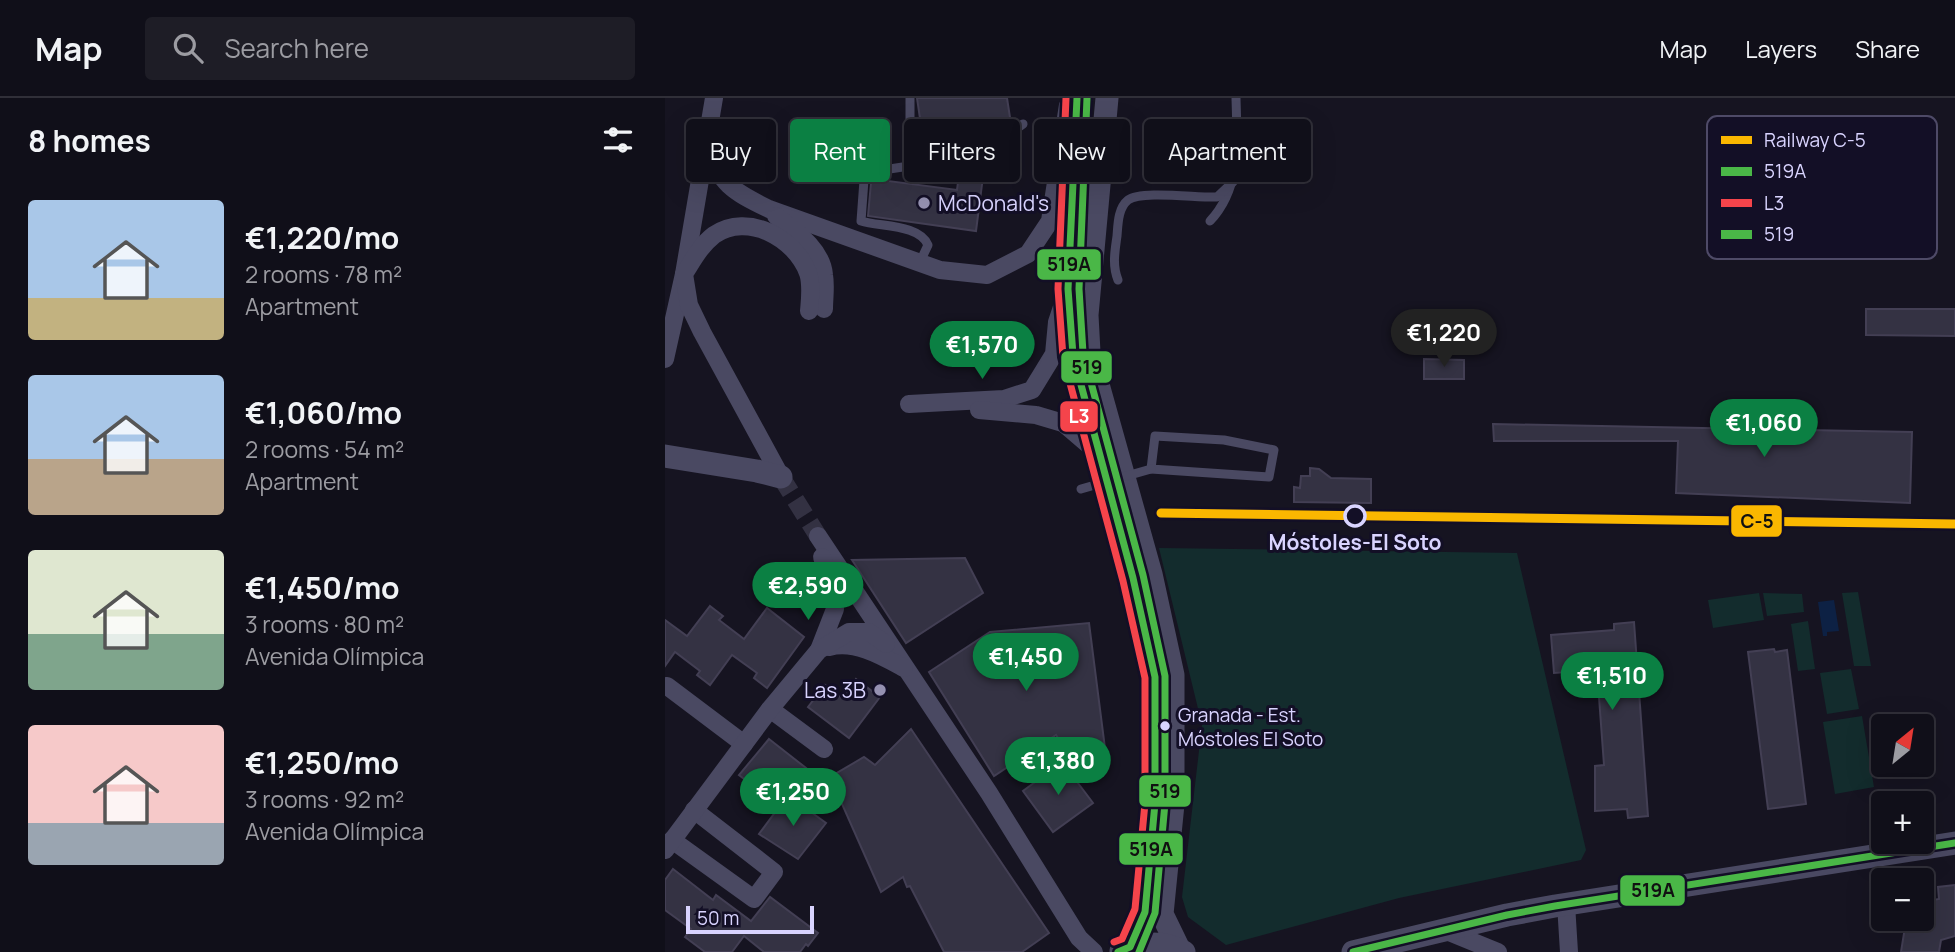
<!DOCTYPE html>
<meta charset="utf-8">
<style>
:root{--surface:#100f19;--page:#1e1d26;--text:#f1f3f6;--muted:#9c9ca2;--line:#302f38;--accent:#0b8043}
body{margin:0;font-family:Manrope,sans-serif;background:var(--page);color:var(--text);height:100vh;display:flex;flex-direction:column;font-size:26px;white-space:nowrap}
*{box-sizing:border-box;margin:0}
p{font-size:23px;color:var(--muted)}
.icon{flex:none;width:38px;height:38px;fill:none;stroke:currentColor;stroke-width:2;stroke-linecap:round;stroke-linejoin:round}
.map{position:relative;flex:1;overflow:hidden}
.panel{display:flex;flex-direction:column;background:var(--surface);width:665px}
.panel>*{flex:none}
.guide{position:absolute;left:21px;top:21px;width:665px;height:63px;display:flex;gap:14px}
.needle{width:46px;rotate:30deg}
.controls{position:absolute;left:1206px;top:616px;display:grid;gap:14px}
.controls a{display:grid;place-items:center;width:63px;height:63px;border-radius:7px;background:var(--surface);box-shadow:0 7px 28px #0002,0 0 0 2px var(--line);font-size:35px}
.scale{position:absolute;left:21px;bottom:18px;width:128px;box-sizing:border-box;padding-left:7px;border:4px solid #d9d4ff;border-top:0;font-size:19px;line-height:24px;white-space:nowrap;color:#d9d4ff;-webkit-text-stroke:5px #130f26;paint-order:stroke}
.price{position:absolute;translate:-50% -60px;padding:0 16px;border-radius:24px;background:var(--accent);color:#fff;font-size:23px;line-height:46px;filter:drop-shadow(0 2px 4px #0008)}
.price::after{content:'';position:absolute;left:50%;top:42px;width:21px;height:16px;margin-left:-10px;background:inherit;clip-path:polygon(0 0,100% 0,50% 100%)}
.price.on{background:#222;color:#fff}
ul{padding:0;list-style:none}
li{display:flex;align-items:center;gap:21px;height:175px;padding:0 28px}
li span{display:grid;place-items:center;flex:none;width:196px;height:140px;border-radius:7px;color:#555}
li>.icon{margin-inline-start:auto}
span .icon{width:84px;height:84px;fill:#fffc;stroke-width:1}
li b{font-size:30px}
h2{display:flex;justify-content:space-between;align-items:center;height:84px;padding:0 28px;font-size:30px}
.tag{padding:0 24px;border-radius:7px;background:var(--surface);box-shadow:0 7px 28px #0002,0 0 0 2px var(--line);font-size:24px;line-height:63px}
.tag.on{background:var(--accent);color:#fff}
header{display:flex;align-items:center;gap:42px;box-sizing:border-box;height:98px;padding:0 35px;background:var(--surface);border-bottom:2px solid var(--line)}
header strong{font-size:33px}
nav{display:flex;gap:38px;margin-inline-start:auto;font-size:24px}
.search{width:490px;height:63px;background:var(--page);display:flex;align-items:center;gap:18px;box-sizing:border-box;padding:0 24px;border-radius:7px;color:var(--muted);font-size:26px}
main{display:flex;flex:1;min-height:0}
.map>svg:first-child{display:block}
.green{fill:#132c2d}
.water{fill:#0d2144}
.building{fill:#343243;stroke:#433f54;stroke-width:2}
.lines{fill:none;stroke-linecap:round;stroke-linejoin:round}
.minor-tunnel{stroke:#333142;stroke-width:18;stroke-dasharray:18 9;stroke-linecap:butt}
.service{stroke:#4a4962;stroke-width:9}
.minor{stroke:#4a4962;stroke-width:18}
.tertiary{stroke:#4a4962;stroke-width:23}
.service-bridge{stroke:#4a4962;stroke-width:9}
.bus-1-casing{stroke:#130f26;stroke-width:12}
.bus-2-casing{stroke:#130f26;stroke-width:12}
.bus-3-casing{stroke:#130f26;stroke-width:12}
.bus-1{stroke:#4ab747;stroke-width:7}
.bus-2{stroke:#f5444b;stroke-width:7}
.bus-3{stroke:#4ab747;stroke-width:7}
.rail-1-casing{stroke:#130f26;stroke-width:14}
.rail-1{stroke:#fab700;stroke-width:9}
.poi-dot{fill:#9591b1;stroke:#130f26;stroke-width:2.5}
.stop-dot{fill:#130f26;stroke:#d9d4ff;stroke-width:3.5}
.bus-dot{fill:#d9d4ff;stroke:#130f26;stroke-width:2.5}
.labels{text-anchor:middle;dominant-baseline:central;stroke-width:6;stroke-linejoin:round;paint-order:stroke}
.bus-label{font-size:19px;fill:#d9d4ff;stroke:#130f26;text-anchor:start}
.poi-label{font-size:21px;fill:#d9d4ff;stroke:#130f26;text-anchor:start}
.stop-label{font-size:21px;font-weight:bold;fill:#d9d4ff;stroke:#130f26}
.key{fill:#130f26;stroke:#4e4a67;stroke-width:2}
.key-label{font-size:19px;fill:#d9d4ff}
.line-badge{stroke:#130f26;stroke-width:2.5}
.badge-label{font-size:19px;text-anchor:middle;font-weight:bold;fill:#fff}
.pale-badge-label{font-size:19px;text-anchor:middle;font-weight:bold;fill:#111}
</style>
<header>
<strong>Map</strong>
<div class="search"><svg class="icon" aria-label="search" viewBox="0 0 24 24"><circle cx="10" cy="10" r="6"/><path d="M15 15l6 6"/></svg>Search here</div>
<nav><a>Map</a><a>Layers</a><a>Share</a></nav>
</header>
<main>
<section class="panel">
<h2>8 homes<svg class="icon" aria-label="filters" viewBox="0 0 24 24"><path d="M4 7h16M4 17h16"/><circle cx="9" cy="7" r="2"/><circle cx="15" cy="17" r="2"/></svg></h2>
<ul>
<li><span style="background:linear-gradient(#a9c7e8 70%,#c2b280 0)"><svg class="icon" aria-label="home" viewBox="0 0 24 24"><path d="M3 11l9-7 9 7M6 9v11h12V9"/></svg></span><div><b>€1,220/mo</b><p>2 rooms · 78 m²</p><p>Apartment</p></div></li>
<li><span style="background:linear-gradient(#a9c7e8 60%,#b9a48a 0)"><svg class="icon" aria-label="home" viewBox="0 0 24 24"><path d="M3 11l9-7 9 7M6 9v11h12V9"/></svg></span><div><b>€1,060/mo</b><p>2 rooms · 54 m²</p><p>Apartment</p></div></li>
<li><span style="background:linear-gradient(#dfe7d0 60%,#7fa58c 0)"><svg class="icon" aria-label="home" viewBox="0 0 24 24"><path d="M3 11l9-7 9 7M6 9v11h12V9"/></svg></span><div><b>€1,450/mo</b><p>3 rooms · 80 m²</p><p>Avenida Olímpica</p></div></li>
<li><span style="background:linear-gradient(#f6c9c9 70%,#9aa5b1 0)"><svg class="icon" aria-label="home" viewBox="0 0 24 24"><path d="M3 11l9-7 9 7M6 9v11h12V9"/></svg></span><div><b>€1,250/mo</b><p>3 rooms · 92 m²</p><p>Avenida Olímpica</p></div></li>
</ul>
</section>
<div class="map">
<svg width="1290" height="854" viewBox="0 0 1290 854">
<rect width="100%" height="100%" fill="#161421"/>
<g class="green">
<polygon points="494,450 852,455 921,752 916,762 734,800 561,847 523,819 517,799 537,627"/>
<polygon points="1193,494 1206,568 1189,568 1177,495"/>
<polygon points="1094,495 1099,522 1048,530 1043,502"/>
<polygon points="1098,495 1137,496 1139,514 1102,518"/>
<polygon points="1143,523 1150,571 1133,573 1126,526"/>
<polygon points="1186,571 1194,611 1162,616 1155,575"/>
<polygon points="1197,618 1209,689 1170,696 1158,624"/>
</g>
<polygon class="water" points="1169,502 1174,533 1162,534 1162,538 1158,538 1153,504"/>
<g class="building">
<polygon points="252,0 342,0 346,26 258,41"/>
<polygon points="295,69 319,71 311,133 203,118 206,85 208,81 292,92"/>
<polygon points="1201,211 1290,211 1290,238 1201,237"/>
<polygon points="759,261 799,262 799,281 759,281"/>
<polygon points="828,326 1247,334 1245,405 1011,395 1013,343 829,343"/>
<polygon points="645,370 654,371 666,380 706,381 706,405 629,404 629,389 635,390 636,378 645,378"/>
<polygon points="300,460 318,495 241,545 187,462"/>
<polygon points="45,508 58,518 54,522 79,541 102,510 139,539 102,590 89,580 92,575 67,557 45,587 32,577 35,573 10,554 0,568 0,522 22,538"/>
<polygon points="969,524 983,718 963,720 962,711 930,713 930,668 939,667 932,572 889,575 886,537 949,532 949,526"/>
<polygon points="424,525 441,658 406,660 391,637 329,678 264,574 325,534"/>
<polygon points="1109,551 1110,554 1122,552 1141,706 1103,711 1083,554"/>
<polygon points="191,581 215,599 184,640 143,609 160,587 177,600"/>
<polygon points="246,631 384,835 357,854 279,854 245,788 242,789 238,779 216,794 165,679 199,659 210,667"/>
<polygon points="104,641 141,670 113,707 74,677"/>
<polygon points="397,664 428,705 388,734 358,693"/>
<polygon points="128,701 161,725 133,761 94,736 114,709"/>
<polygon points="8,771 48,802 51,797 86,823 105,799 153,835 143,848 141,846 135,854 99,854 79,838 67,854 40,854 20,839 26,831 0,812 0,782"/>
<polygon points="1290,787 1290,838 1276,842 1274,854 1236,854 1241,823 1261,827 1262,803 1274,801 1273,789"/>
</g>
<g class="lines">
<polyline class="minor-tunnel" points="116,379 153,438"/>
<g class="service">
<polyline points="245,0 245,34 251,46 257,48 347,34 358,26"/>
<path d="M545 123C577 89 572 43 571 0"/>
<path d="M255 164 263 147C254 126 215 129 196 123L199 82 205 74 290 61 338 66"/>
<path d="M453 182C447 167 450 153 452 138 453 126 453 110 463 102 476 92 533 100 552 99L568 84"/>
<polygon points="490,338 559,342 609,352 604,379 486,371"/>
</g>
<g class="minor">
<path d="M41 47C55 86 67 93 104 111L275 172 322 177 363 156 385 123 403 7"/>
<path d="M111 118C130 133 157 151 159 177 161 188 159 200 159 211"/>
<polyline points="0,261 19,176 49,0"/>
<polyline points="244,306 339,301 367,292 389,256 392,224 401,197"/>
<polyline points="314,312 371,317 398,325 433,355"/>
<path d="M116 379 37 234 24 207 19 176C28 162 36 147 49 137 83 114 130 140 143 175 147 187 145 201 144 213"/>
<polyline points="153,438 324,695 414,840 429,854"/>
<path d="M164 549C190 542 217 558 239 570"/>
<polyline points="154,552 170,511 168,491 157,459"/>
<polyline points="2,588 79,646"/>
<polyline points="105,611 159,651"/>
<polyline points="7,742 89,801 109,774 29,712"/>
<polyline points="0,752 105,611 154,552 184,534 204,534 221,546"/>
<polyline points="901,806 904,854"/>
<polyline points="779,832 833,854"/>
</g>
<g class="tertiary">
<polyline points="412,0 403,191 408,257 440,381 468,480 490,579 490,705 480,814 465,849"/>
<polyline points="442,0 422,217 424,254 486,476 508,577 508,706 497,816 514,851"/>
<polyline points="0,358 92,373 116,379"/>
<path d="M456 853C475 844 501 843 519 854"/>
<polyline points="688,854 842,817 890,808 1290,745"/>
</g>
<polyline class="service-bridge" points="416,391 486,371"/>
<g class="bus-1-casing">
<g id="bus-1">
<polyline points="412,0 403,191 408,257 468,480 490,579 490,705 480,814 465,849 453,854"/>
<polyline points="688,854 842,817 890,808 1290,745"/>
</g>
</g>
<g class="bus-2-casing">
<polyline id="bus-2" points="401,0 393,191 398,259 458,483 480,580 480,705 470,811 457,841 449,844"/>
</g>
<g class="bus-3-casing">
<polyline id="bus-3" points="422,0 414,191 418,255 478,477 500,578 500,705 490,815 474,854"/>
</g>
<use href="#bus-1" class="bus-1"/>
<use href="#bus-2" class="bus-2"/>
<use href="#bus-3" class="bus-3"/>
<g class="rail-1-casing">
<polyline id="rail-1" points="496,415 1290,426"/>
</g>
<use href="#rail-1" class="rail-1"/>
</g>
<g class="poi-dot">
<circle cx="259" cy="105" r="7"/>
<circle cx="215" cy="592" r="7"/>
</g>
<circle class="stop-dot" cx="690" cy="418" r="10"/>
<circle class="bus-dot" cx="500" cy="628" r="6"/>
<g class="labels">
<g class="bus-label">
<text x="513" y="617">Granada - Est.<tspan x="513" dy="24">Móstoles El Soto</tspan></text>
</g>
<g class="poi-label">
<text x="273" y="105">McDonald's</text>
<text x="201" y="592" text-anchor="end">Las 3B</text>
</g>
<g class="stop-label">
<text x="690" y="444">Móstoles-El Soto</text>
</g>
</g>
<rect x="1042" y="18" width="230" height="143" rx="10" class="key"/>
<rect x="1056" y="38" width="31" height="8" fill="#fab700"/>
<rect x="1056" y="69" width="31" height="9" fill="#4ab747"/>
<rect x="1056" y="101" width="31" height="8" fill="#f5444b"/>
<rect x="1056" y="132" width="31" height="9" fill="#4ab747"/>
<g class="key-label">
<text x="1099" y="49">Railway C-5</text>
<text x="1099" y="80">519A</text>
<text x="1099" y="112">L3</text>
<text x="1099" y="143">519</text>
</g>
<g class="line-badge">
<rect x="371" y="150" width="66" height="33" rx="7" fill="#4ab747"/>
<rect x="395" y="252" width="53" height="34" rx="7" fill="#4ab747"/>
<rect x="394" y="302" width="40" height="33" rx="7" fill="#f5444b"/>
<rect x="1065" y="406" width="53" height="34" rx="7" fill="#fab700"/>
<rect x="473" y="676" width="54" height="34" rx="7" fill="#4ab747"/>
<rect x="453" y="734" width="66" height="34" rx="7" fill="#4ab747"/>
<rect x="954" y="776" width="67" height="33" rx="7" fill="#4ab747"/>
</g>
<g class="badge-label">
<text x="414" y="325">L3</text>
</g>
<g class="pale-badge-label">
<text x="404" y="173">519A</text>
<text x="422" y="276">519</text>
<text x="1092" y="430">C-5</text>
<text x="500" y="700">519</text>
<text x="486" y="758">519A</text>
<text x="988" y="799">519A</text>
</g>
</svg>
<div class="controls">
<a><svg class="needle" viewBox="-14 -14 28 28"><path d="M0-13l5 13h-10z" fill="#e53935"/><path d="M0 13l5-13h-10z" fill="#9c9ca2"/></svg></a>
<a>+</a>
<a>−</a>
</div>
<div class="scale">50 m</div>
<b class="price on" style="left:779px;top:271px">€1,220</b>
<b class="price" style="left:317px;top:283px">€1,570</b>
<b class="price" style="left:1099px;top:361px">€1,060</b>
<b class="price" style="left:143px;top:524px">€2,590</b>
<b class="price" style="left:361px;top:595px">€1,450</b>
<b class="price" style="left:947px;top:614px">€1,510</b>
<b class="price" style="left:393px;top:699px">€1,380</b>
<b class="price" style="left:128px;top:730px">€1,250</b>
<div class="guide">
<a class="tag">Buy</a>
<a class="tag on">Rent</a>
<a class="tag">Filters</a>
<a class="tag">New</a>
<a class="tag">Apartment</a>
</div>
</div>
</main>
